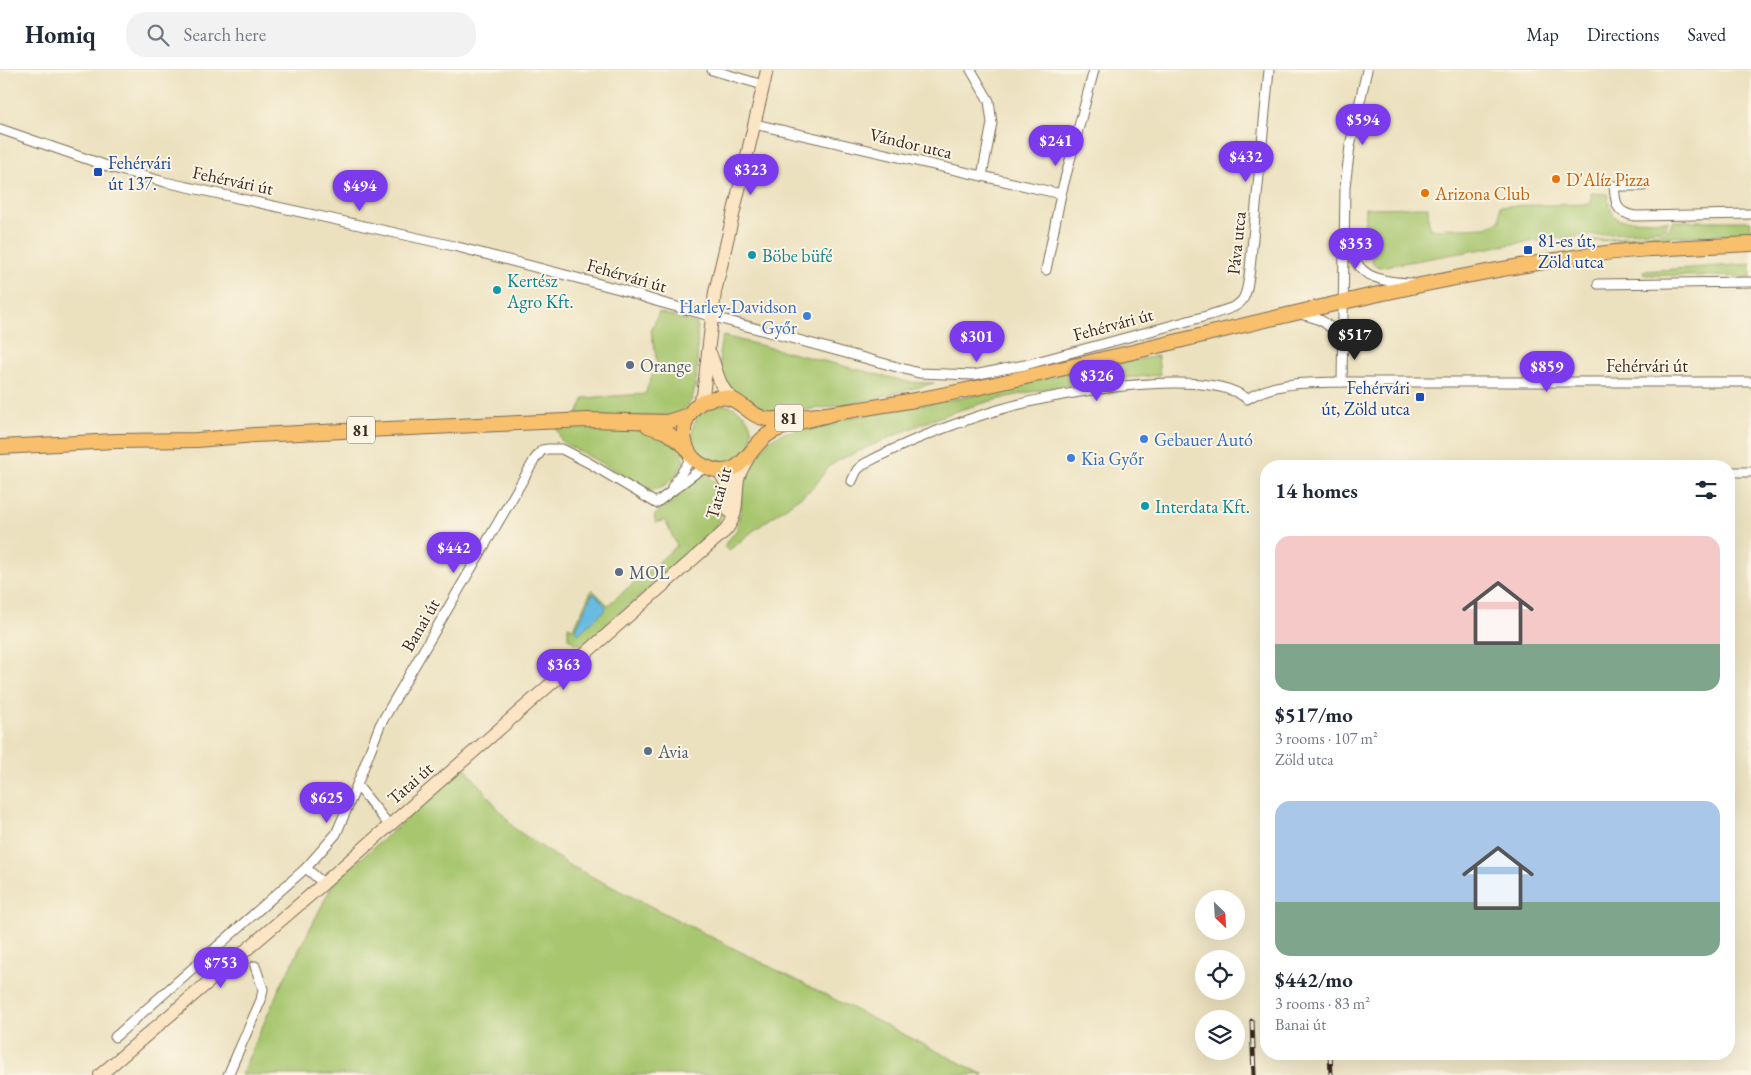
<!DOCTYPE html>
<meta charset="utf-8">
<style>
:root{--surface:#fff;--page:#f2f2f3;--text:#1f2937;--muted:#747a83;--line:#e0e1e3;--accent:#7c3aed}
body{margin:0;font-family:"EB Garamond",serif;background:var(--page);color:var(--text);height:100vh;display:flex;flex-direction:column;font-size:19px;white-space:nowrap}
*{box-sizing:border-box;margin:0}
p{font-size:16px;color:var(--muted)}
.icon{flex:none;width:28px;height:28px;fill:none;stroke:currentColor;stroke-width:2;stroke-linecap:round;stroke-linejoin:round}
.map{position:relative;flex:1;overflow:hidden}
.side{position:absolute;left:1260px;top:390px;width:475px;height:600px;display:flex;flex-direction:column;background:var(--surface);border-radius:20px;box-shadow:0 5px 20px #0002}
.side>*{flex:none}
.needle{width:32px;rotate:155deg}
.tools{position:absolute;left:1195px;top:820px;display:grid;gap:10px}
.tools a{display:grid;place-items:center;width:50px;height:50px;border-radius:50%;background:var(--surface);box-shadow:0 5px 20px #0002;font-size:25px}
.price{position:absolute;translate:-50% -42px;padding:0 11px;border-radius:18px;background:var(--accent);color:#fff;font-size:16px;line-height:32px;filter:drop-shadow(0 1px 2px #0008)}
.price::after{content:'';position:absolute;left:50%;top:30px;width:15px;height:11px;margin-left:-8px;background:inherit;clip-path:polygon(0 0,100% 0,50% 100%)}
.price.selected{background:#222;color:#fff}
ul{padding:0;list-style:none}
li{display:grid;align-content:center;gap:10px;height:265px;padding:0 15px}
li span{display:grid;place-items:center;height:155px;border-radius:15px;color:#555}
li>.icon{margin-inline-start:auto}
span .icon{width:90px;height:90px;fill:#fffc;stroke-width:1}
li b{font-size:21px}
h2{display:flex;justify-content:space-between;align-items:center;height:60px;padding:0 15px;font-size:21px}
header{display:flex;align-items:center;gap:30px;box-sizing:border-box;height:70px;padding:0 25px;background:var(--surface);border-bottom:1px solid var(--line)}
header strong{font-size:24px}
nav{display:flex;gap:28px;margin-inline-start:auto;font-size:18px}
.search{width:350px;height:45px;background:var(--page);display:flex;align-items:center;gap:12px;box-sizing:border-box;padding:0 18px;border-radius:20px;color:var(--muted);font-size:19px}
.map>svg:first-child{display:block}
.green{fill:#a7c66e;stroke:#717846}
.water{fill:#67bbe3;stroke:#517280}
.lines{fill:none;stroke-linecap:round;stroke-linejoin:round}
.street-casing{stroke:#796a56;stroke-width:11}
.secondary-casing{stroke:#796a56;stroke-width:14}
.primary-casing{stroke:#796a56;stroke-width:16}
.street{stroke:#fff;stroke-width:9}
.secondary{stroke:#fce5c4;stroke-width:12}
.primary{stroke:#f8bf6c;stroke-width:14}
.rail-casing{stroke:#3b2a1e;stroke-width:5}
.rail{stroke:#fcf5e5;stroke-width:3;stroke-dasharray:9;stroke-linecap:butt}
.transit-dot{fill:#1a4fb4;stroke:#fcf5e5;stroke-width:2}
.food-dot{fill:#e8710a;stroke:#fcf5e5;stroke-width:2}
.culture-dot{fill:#0f9aa8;stroke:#fcf5e5;stroke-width:2}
.shop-dot{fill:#3f7fe0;stroke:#fcf5e5;stroke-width:2}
.service-dot{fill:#5c6f8a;stroke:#fcf5e5;stroke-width:2}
.labels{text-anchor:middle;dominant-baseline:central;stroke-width:4;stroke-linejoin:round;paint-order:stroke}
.shield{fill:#fcf5e5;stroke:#75675a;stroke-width:1}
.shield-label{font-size:16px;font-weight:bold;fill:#3b2a1e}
.street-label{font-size:18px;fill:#3b2a1e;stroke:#fcf5e5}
.transit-label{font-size:18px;fill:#164399;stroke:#fcf5e5;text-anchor:start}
.food-label{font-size:18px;fill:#c56008;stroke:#fcf5e5;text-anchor:start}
.culture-label{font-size:18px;fill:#0d838f;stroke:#fcf5e5;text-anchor:start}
.shop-label{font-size:18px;fill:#366cbe;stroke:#fcf5e5;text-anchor:start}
.service-label{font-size:18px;fill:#4e5e75;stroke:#fcf5e5;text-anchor:start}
</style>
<header>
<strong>Homiq</strong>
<div class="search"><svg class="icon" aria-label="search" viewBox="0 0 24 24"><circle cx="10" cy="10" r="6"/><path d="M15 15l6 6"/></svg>Search here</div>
<nav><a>Map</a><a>Directions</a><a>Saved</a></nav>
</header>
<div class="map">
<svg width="1751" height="1005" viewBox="0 0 1751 1005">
<rect width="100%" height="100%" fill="#fcf5e5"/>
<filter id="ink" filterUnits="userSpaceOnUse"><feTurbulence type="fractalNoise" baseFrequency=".02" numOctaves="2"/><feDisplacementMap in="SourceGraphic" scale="10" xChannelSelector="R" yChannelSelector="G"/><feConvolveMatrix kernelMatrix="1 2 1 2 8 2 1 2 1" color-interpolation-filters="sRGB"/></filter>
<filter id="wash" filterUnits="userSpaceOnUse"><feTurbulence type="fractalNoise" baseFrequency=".0096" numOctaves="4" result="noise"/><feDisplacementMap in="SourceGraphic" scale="20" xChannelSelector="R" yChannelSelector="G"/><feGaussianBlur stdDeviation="1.12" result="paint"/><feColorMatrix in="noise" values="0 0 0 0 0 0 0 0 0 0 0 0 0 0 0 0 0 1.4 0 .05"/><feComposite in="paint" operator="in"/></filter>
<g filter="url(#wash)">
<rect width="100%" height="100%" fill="#ece1bf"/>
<g class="green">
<path d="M1591 123 1608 124C1609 135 1610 143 1619 150L1668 151 1666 157 1661 160 1560 168 1506 175 1380 197 1374 195C1364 172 1364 162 1365 138L1428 137 1429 159 1487 157 1500 151V136L1591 134Z"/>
<polygon points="1672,151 1751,151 1751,163 1592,171 1661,163 1670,158"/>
<polygon points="1751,194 1751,207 1645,205 1643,201"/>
<path d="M659 242 697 254C697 274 699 306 693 325 691 335 683 340 675 345L575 349 584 328 645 324 657 292 651 261Z"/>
<path d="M723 266 908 312 934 313C876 329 824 342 763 342 757 338 753 333 747 329 743 325 737 325 733 322 718 313 717 280 723 266Z"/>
<path d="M1158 286 1160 305C1089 311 1019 320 951 343 913 356 876 374 839 390L828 397 814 417 753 461 728 481 724 476 736 461 741 438 742 414 748 399 769 370 783 363 826 352 977 325 1079 300Z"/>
<circle cx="722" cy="365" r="30"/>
<path d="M594 355 655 362 683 380C683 384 684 388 683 392 679 406 664 419 651 420L562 372 556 357Z"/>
<path d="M705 403C709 407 716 412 719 417 730 436 717 456 706 471L582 575 575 573 568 568V556L574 558 592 519 608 535 677 476 665 450 656 453 654 446 689 413Z"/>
<polygon points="465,698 515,759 569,795 984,1005 241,1005 279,919 334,812"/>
</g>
<polygon class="water" points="592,524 595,524 606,536 605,540 578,564 575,561"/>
</g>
<g filter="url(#ink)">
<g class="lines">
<g class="street-casing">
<g id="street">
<polyline points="712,0 763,15"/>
<polyline points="971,0 989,31 992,53 982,106"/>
<polyline points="754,54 1061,124"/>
<path d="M0 59 113 98 165 112 454 176 619 219 659 232 919 303 974 305 1025 295 1210 245C1244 234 1245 236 1250 199L1269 0"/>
<path d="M1643 116H1614C1616 134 1615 142 1635 146L1751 144"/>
<path d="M1345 172C1350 180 1354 189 1359 196 1370 211 1394 212 1411 213"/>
<polyline points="1046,200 1061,124 1094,0"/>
<polyline points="1598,214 1751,212"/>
<path d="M1300 244C1324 249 1327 253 1343 271"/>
<polyline points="1342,312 1345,117 1350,76 1367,0"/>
<polyline points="1729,402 1751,402"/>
<path d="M852 411 857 400 864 394C907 371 952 354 998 340 1047 325 1207 294 1247 329 1275 311 1309 313 1342 312H1751"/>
<polyline points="672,417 688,393 690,385"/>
<polyline points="656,433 697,402 706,398"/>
<polyline points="389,755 357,715 380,655 535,389 542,380 548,379 562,379 589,393 656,433"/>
<polyline points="306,798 323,813"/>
<polyline points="115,967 306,798 336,764 357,715"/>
<polyline points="228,1005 261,930 263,919 255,896"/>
</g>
</g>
<g class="secondary-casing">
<g id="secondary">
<path d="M710 283C718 301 718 321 737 331"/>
<polyline points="696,336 703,326 715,222 767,0"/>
<polyline points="719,401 727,415 729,441"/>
<path d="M100 1005 308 827 725 461C739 446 735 428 738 409 740 401 744 395 748 388"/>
</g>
</g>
<g class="primary-casing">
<g id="primary">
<path d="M835 343C815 349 790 353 772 362 748 374 743 415 704 396 693 391 687 382 685 371 680 351 694 331 714 328 740 323 746 346 767 349 777 350 789 348 799 347 836 344 873 337 909 331 981 319 1050 301 1120 285 1271 249 1422 210 1575 187 1633 178 1692 177 1751 174"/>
<polyline points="648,356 666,362 685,376"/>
<polyline points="0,377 115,371 197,370 255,365 587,350 667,352 689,345"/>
</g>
</g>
<use href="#street" class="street"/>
<use href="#secondary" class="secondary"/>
<use href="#primary" class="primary"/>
<g class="rail-casing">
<g id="rail">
<polyline points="1252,951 1254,1005"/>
<polyline points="1330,984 1331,1005"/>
</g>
</g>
<use href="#rail" class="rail"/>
</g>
</g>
<g class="transit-dot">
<rect x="93" y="97" width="10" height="10" rx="2.5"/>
<rect x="1523" y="175" width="10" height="10" rx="2.5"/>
<rect x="1415" y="322" width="10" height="10" rx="2.5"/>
</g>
<g class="food-dot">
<circle cx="1556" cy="109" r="5"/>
<circle cx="1425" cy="123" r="5"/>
</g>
<g class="culture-dot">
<circle cx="752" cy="185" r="5"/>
<circle cx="497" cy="220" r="5"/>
<circle cx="1145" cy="436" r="5"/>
</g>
<g class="shop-dot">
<circle cx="807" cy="246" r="5"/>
<circle cx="1144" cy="369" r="5"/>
<circle cx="1071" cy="388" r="5"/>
</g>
<g class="service-dot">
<circle cx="630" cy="295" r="5"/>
<circle cx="619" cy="502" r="5"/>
<circle cx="648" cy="681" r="5"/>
</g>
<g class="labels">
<g class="shield">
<rect x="775" y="334.5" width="28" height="27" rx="4"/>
<rect x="347" y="346.5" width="28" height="27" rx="4"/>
</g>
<g class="shield-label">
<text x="789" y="348">81</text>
<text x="361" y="360">81</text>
</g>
<g class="street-label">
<text transform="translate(911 73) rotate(13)">Vándor utca</text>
<text transform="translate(233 110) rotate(12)">Fehérvári út</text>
<text transform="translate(1236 173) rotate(-84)">Páva utca</text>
<text transform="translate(627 205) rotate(16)">Fehérvári út</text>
<text transform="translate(1113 254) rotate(-15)">Fehérvári út</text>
<text x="1647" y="295">Fehérvári út</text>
<text transform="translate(718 423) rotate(-74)">Tatai út</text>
<text transform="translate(420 555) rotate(-60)">Banai út</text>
<text transform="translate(410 713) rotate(-41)">Tatai út</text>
</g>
<g class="transit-label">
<text x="108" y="92">Fehérvári<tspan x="108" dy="21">út 137.</tspan></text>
<text x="1538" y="170">81-es út,<tspan x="1538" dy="21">Zöld utca</tspan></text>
<text x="1410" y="317" text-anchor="end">Fehérvári<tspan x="1410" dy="21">út, Zöld utca</tspan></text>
</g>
<g class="food-label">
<text x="1566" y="109">D'Alíz Pizza</text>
<text x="1435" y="123">Arizona Club</text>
</g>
<g class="culture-label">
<text x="762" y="185">Böbe büfé</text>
<text x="507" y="210">Kertész<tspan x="507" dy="21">Agro Kft.</tspan></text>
<text x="1155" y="436">Interdata Kft.</text>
</g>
<g class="shop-label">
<text x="797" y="236" text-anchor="end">Harley-Davidson<tspan x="797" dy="21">Győr</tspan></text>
<text x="1154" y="369">Gebauer Autó</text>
<text x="1081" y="388">Kia Győr</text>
</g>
<g class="service-label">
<text x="640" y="295">Orange</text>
<text x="629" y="502">MOL</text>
<text x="658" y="681">Avia</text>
</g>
</g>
</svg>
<div class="tools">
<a><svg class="needle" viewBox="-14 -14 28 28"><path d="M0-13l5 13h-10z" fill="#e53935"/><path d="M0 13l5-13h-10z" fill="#747a83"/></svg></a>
<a><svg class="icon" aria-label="locate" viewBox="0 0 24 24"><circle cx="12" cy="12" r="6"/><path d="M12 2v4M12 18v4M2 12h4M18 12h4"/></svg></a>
<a><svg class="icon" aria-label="layers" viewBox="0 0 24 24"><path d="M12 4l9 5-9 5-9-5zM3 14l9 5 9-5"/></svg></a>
</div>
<b class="price" style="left:1363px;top:76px">$594</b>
<b class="price" style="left:1056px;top:97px">$241</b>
<b class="price" style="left:1246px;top:113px">$432</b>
<b class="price" style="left:751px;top:126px">$323</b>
<b class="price" style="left:360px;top:142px">$494</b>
<b class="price" style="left:1356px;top:200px">$353</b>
<b class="price selected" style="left:1355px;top:291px">$517</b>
<b class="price" style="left:977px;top:293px">$301</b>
<b class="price" style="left:1547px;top:323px">$859</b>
<b class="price" style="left:1097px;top:332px">$326</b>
<b class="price" style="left:454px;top:504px">$442</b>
<b class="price" style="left:564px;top:621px">$363</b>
<b class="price" style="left:327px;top:754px">$625</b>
<b class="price" style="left:221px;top:919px">$753</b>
<section class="side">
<h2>14 homes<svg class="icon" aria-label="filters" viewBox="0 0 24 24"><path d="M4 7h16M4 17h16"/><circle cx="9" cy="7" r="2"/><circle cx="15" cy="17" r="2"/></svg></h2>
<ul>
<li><span style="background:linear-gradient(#f6c9c9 70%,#7fa58c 0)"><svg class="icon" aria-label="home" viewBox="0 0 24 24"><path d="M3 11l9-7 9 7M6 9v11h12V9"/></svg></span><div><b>$517/mo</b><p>3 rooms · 107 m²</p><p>Zöld utca</p></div></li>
<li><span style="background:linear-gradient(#a9c7e8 65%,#7fa58c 0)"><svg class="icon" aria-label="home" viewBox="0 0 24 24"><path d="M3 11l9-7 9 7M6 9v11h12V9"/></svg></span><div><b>$442/mo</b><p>3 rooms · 83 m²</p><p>Banai út</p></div></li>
</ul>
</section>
</div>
